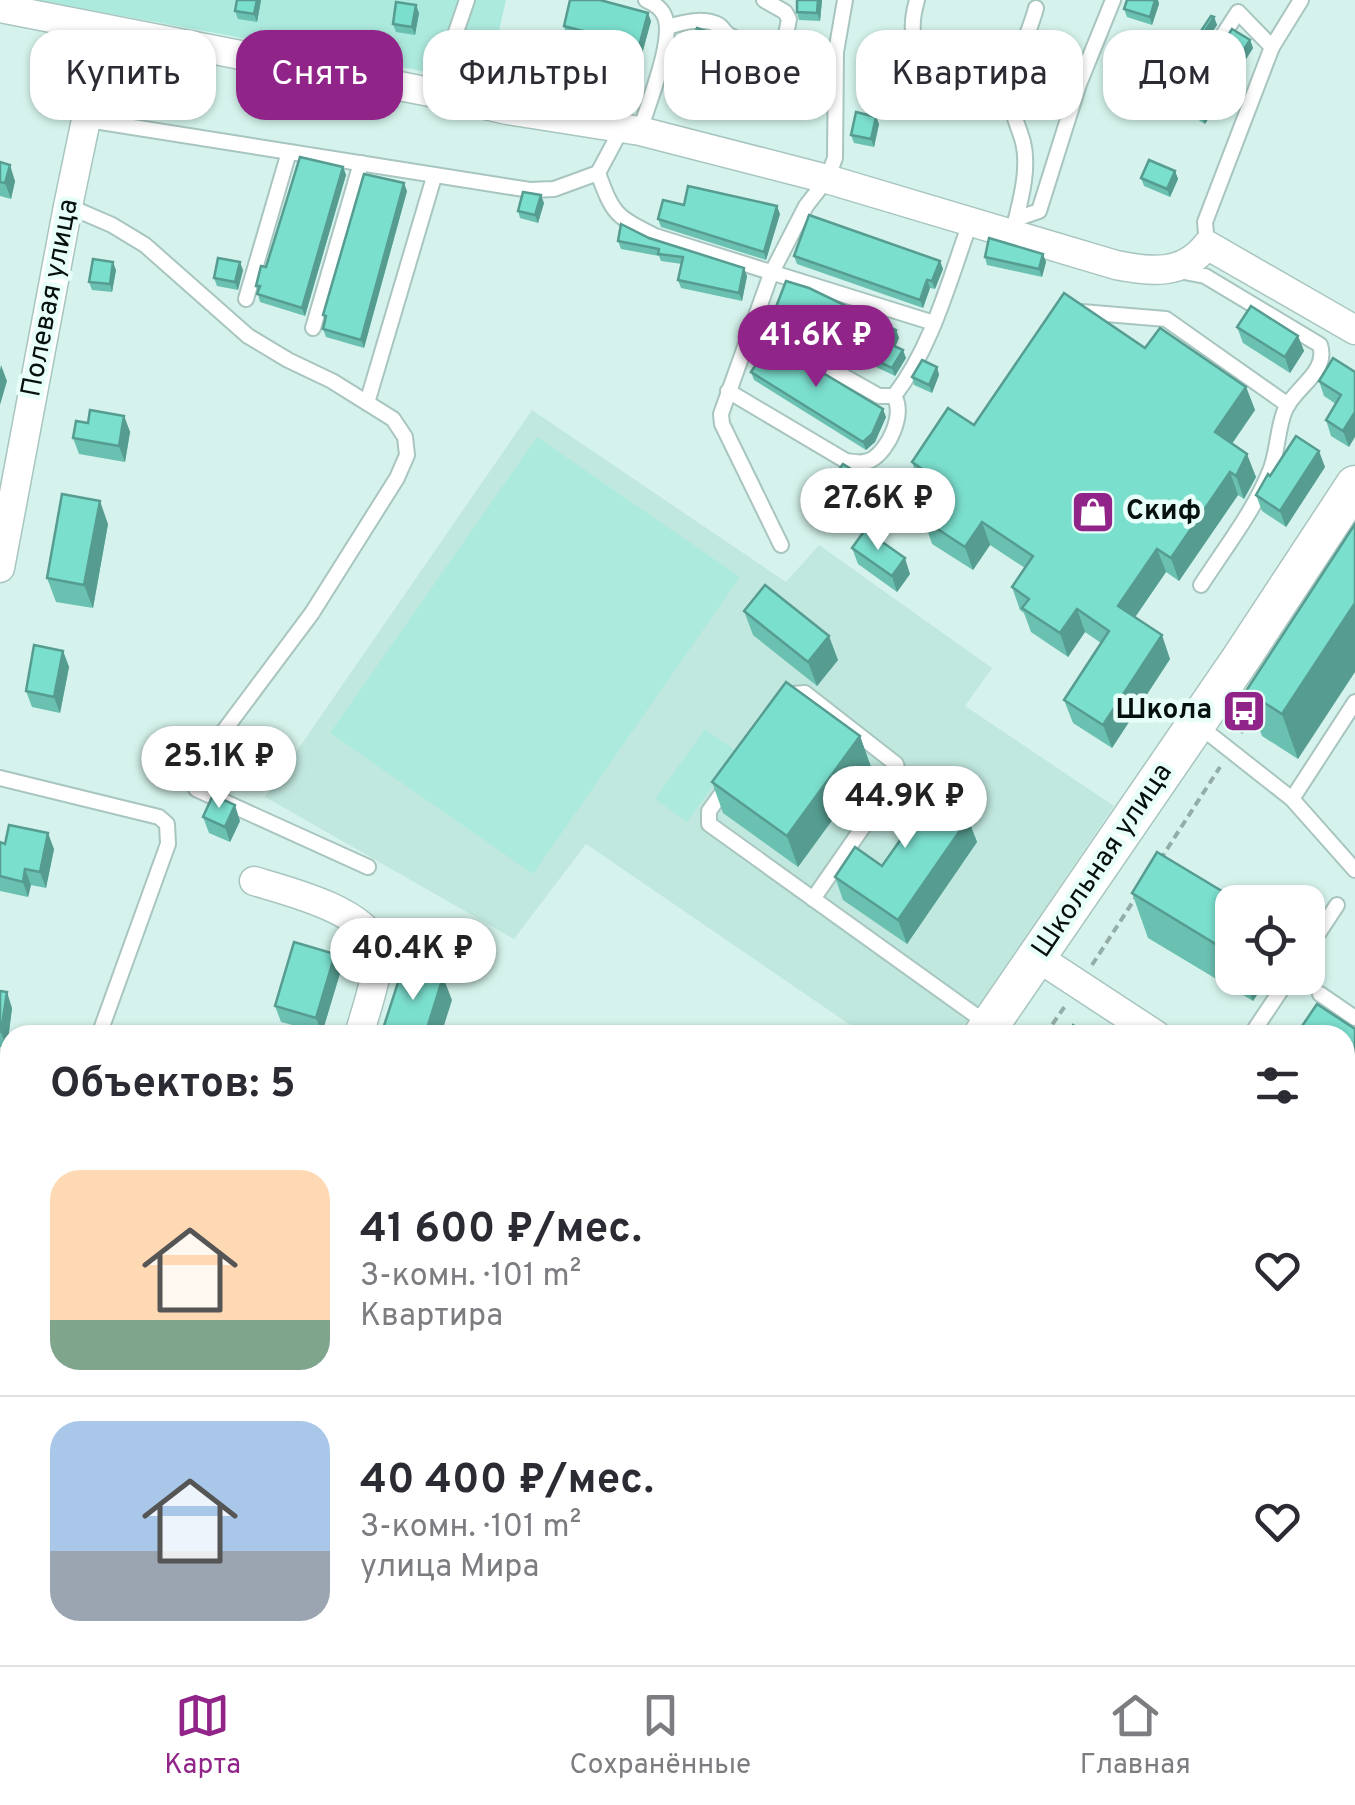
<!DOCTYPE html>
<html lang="ru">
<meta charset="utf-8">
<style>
:root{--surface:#fff;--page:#f2f2f3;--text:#2b2b33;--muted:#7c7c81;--line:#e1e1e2;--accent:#902488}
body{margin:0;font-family:Overpass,sans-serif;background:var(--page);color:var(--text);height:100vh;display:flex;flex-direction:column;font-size:38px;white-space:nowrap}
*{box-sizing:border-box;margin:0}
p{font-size:32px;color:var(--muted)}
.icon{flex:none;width:55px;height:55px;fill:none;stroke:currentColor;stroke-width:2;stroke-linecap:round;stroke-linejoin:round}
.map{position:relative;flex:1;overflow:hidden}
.details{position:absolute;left:0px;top:1025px;width:1355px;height:640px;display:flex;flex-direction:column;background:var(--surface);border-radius:30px 30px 0 0;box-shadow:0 2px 8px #0004}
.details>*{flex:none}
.hud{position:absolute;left:30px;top:30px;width:1295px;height:90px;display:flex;gap:20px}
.tools{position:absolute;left:1215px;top:885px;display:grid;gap:20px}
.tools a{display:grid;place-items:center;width:110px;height:110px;border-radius:20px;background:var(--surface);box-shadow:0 2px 8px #0004;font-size:50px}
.price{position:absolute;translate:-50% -85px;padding:0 22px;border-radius:35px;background:#fff;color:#222;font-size:32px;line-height:65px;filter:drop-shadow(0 2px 5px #0008)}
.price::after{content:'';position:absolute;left:50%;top:60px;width:30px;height:22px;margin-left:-15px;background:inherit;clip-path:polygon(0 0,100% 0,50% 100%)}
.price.on{background:var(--accent);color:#fff}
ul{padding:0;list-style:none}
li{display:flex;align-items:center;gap:30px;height:250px;padding:0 50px}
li+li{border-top:2px solid var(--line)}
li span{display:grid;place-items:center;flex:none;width:280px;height:200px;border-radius:30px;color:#555}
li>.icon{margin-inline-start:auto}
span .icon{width:120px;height:120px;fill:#fffc;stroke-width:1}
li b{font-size:42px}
h2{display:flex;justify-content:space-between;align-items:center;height:120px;padding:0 50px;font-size:42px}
.pill{padding:0 35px;border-radius:30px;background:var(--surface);box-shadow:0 2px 8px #0004;font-size:35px;line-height:90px}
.pill.on{background:var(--accent);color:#fff}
.tabs{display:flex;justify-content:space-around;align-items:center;height:140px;border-top:2px solid var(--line);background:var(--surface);font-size:28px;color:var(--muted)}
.tabs a{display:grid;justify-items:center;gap:5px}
.tabs .on{color:var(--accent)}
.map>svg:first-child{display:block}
.built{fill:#c1e8df}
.green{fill:#adeade}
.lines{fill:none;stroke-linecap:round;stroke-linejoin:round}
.lane-casing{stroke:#a8c5bf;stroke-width:18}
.street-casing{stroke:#a8c5bf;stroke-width:31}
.secondary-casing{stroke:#a8c5bf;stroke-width:41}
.path{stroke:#95ada8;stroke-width:4;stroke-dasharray:8 5;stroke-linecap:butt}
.lane{stroke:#fff;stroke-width:14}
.street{stroke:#fff;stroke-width:28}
.secondary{stroke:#fff;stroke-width:38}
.wall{fill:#6ac0b1}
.shaded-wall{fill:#569c90}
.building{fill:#7bdfce;stroke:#569c90;stroke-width:2.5}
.labels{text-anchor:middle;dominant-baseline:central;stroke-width:9;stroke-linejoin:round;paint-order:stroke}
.street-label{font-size:28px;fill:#06100e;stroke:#e7fef9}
.poi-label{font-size:28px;font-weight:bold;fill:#06100e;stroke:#e7fef9;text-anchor:start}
</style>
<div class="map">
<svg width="1355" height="1665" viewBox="0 0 1355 1665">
<rect width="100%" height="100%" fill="#d5f3ec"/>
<g class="built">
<polygon points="532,410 786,582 819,545 992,668 965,706 1114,806 959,1035 865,1035 586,844 514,939 265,797"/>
<polygon points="755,1655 1114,1655 1129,1665 748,1665"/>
</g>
<g class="green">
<polygon points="36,0 506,0 487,83"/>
<polygon points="537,437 740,577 533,874 330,733"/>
<polygon points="705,729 737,752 687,822 655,799"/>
</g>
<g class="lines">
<g class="lane-casing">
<g id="lane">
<path d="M917 0C901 56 930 60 971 85"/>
<path d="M667 27C682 23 701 17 717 24 725 28 721 30 729 35 745 44 769 48 785 40L789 19 785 12 764 0"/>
<polyline points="785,40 836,52"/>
<polyline points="435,93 467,0"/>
<polyline points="1174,111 1238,12 1272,47"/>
<polyline points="88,120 530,190 554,189 598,173 622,128"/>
<path d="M640 131C647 106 676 37 664 15 661 8 653 3 646 0"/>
<path d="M598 173C613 214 615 216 655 236L934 323"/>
<polyline points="68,206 112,225 145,245 248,336 288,360 332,381 393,419 405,437 407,455 397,478 312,613 197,767 193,778 196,789 368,867"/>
<path d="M1016 219C1022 195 1029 166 1023 142 1018 124 1009 109 1011 89 1014 61 1029 35 1036 8"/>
<polyline points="1015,236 1016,219 1039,211 1079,84 1113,0"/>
<polyline points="1207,245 1205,222 1272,47 1301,0"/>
<path d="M1179 271 1205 276 1320 345C1329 372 1294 388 1285 410 1277 429 1278 452 1270 471 1254 511 1225 548 1201 585"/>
<polyline points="246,299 289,152"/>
<polyline points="1082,312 1166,319 1288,405"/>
<path d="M753 325 879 396H894C932 347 949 281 970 223"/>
<polyline points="313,328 361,163"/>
<path d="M728 391 846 461C855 462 862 464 871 460 889 450 905 414 894 396"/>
<polyline points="367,403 434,177"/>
<polyline points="781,545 722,424 721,414 771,274 806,206 827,179 835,158 836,52 845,0"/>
<polyline points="789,699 793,694 805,693 896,764 899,775 813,899"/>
<polyline points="1198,725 1292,799 1355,870"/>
<polyline points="0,778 159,817 167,824 168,844 99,1035"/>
<polyline points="727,786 709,811 709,824 989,1025"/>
<polyline points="1292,799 1355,702"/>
<polyline points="1308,949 1337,905"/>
<polyline points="1320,994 1355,1018"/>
<polyline points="1251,1035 1289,978"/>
<polyline points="0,1530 10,1480"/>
<polyline points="1146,1655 1162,1665"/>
<polyline points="939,1665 945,1655"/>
</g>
</g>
<g class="street-casing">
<g id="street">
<path d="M0 8 435 93 507 110 640 131 827 179 1116 265C1150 272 1183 276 1207 245L1355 330"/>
<polyline points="0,568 68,206 105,29"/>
<path d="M254 881C287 891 361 909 376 944 384 961 364 1016 359 1035"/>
<polyline points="1037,957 1156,1035"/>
<polyline points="1345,1164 1355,1171"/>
<polyline points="1345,1498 1355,1483"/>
<polyline points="291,1655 307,1665"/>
<polyline points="200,1665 207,1655"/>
<polyline points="1234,1665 1240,1655"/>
</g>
</g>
<g class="secondary-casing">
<g id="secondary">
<polyline points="983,1035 1240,660 1355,485"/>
<polyline points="547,1665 554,1655"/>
</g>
</g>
<g class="path">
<polyline points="1241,733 1254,712"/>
<polyline points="1160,860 1220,767"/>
<polyline points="1092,965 1136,897"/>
<polyline points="1045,1035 1065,1006"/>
</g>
<use href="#lane" class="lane"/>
<use href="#street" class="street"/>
<use href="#secondary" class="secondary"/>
</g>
<g class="wall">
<polygon points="237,0 261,0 257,22 238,19 235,11"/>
<polygon points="797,0 822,0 820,21 799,20 797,12"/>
<polygon points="1127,0 1158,0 1159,4 1152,25 1127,17 1124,9"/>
<polygon points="419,13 415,35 396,32 393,24"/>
<polygon points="1214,17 1217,25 1168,101 1153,91 1150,83 1191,46"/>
<polygon points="651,21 642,54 566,34 564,26"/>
<polygon points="1250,40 1253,48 1205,124 1186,112 1183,104"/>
<polygon points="787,59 790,67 778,100 688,69 685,61"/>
<polygon points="931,69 937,85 933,108 909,104 903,88"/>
<polygon points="876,117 879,124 874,147 854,143 851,135"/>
<polygon points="0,162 15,181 11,199 0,196"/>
<polygon points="343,167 346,175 305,316 260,302 256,286 266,267"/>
<polygon points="1175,171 1178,179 1170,197 1144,186 1141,178"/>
<polygon points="407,191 364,348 326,337 323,329 325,321 323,315"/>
<polygon points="544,203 538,223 520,218 518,211"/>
<polygon points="684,205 780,214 766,260 661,227 658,219"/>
<polygon points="649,238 747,276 742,301 681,288 678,280 682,264 661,261 659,256 621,249 618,241"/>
<polygon points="1043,254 1046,262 1042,277 987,265 985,257"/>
<polygon points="794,256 940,261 943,269 935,289 930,288 923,308 797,264"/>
<polygon points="116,270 112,292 92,290 89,282"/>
<polygon points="243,270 238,290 217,286 214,278"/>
<polygon points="774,312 896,330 899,338 895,346 906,358 895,376 777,320"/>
<polygon points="1237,327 1298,336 1304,351 1290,373 1243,343"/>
<polygon points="750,348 886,417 875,442 866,450 754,380 751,372 759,359 753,356"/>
<polygon points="1145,348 1246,387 1255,410 1232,444 1256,477 1244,499 1238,495 1179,581 1166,572 1135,617 1170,659 1112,748 1073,723 1064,700 1101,643 1085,632 1068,657 1031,632 1024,613 1020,610 1012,587 1025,568 990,545 973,570 932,544 924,520 939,498 920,486 912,462 974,425"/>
<polygon points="937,367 939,375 932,393 914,385 912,377"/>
<polygon points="1355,372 1349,447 1331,436 1326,420 1336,404 1324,396 1319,381"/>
<polygon points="124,416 130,432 125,462 79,454 73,438 88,423"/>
<polygon points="1325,467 1286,527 1262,511 1256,495 1270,476"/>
<polygon points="867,479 869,487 858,505 833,490 830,482"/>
<polygon points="108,524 93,608 56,602 47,578"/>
<polygon points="1355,524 1298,759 1262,736 1246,691"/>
<polygon points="852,548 910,574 897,592 858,564"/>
<polygon points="744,611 838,660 817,686 753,635"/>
<polygon points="63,651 69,667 60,713 32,707 26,691"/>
<polygon points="860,736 871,767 798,867 723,813 712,782"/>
<polygon points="886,803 968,819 977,842 907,944 843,900 835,877 882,866 905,834 894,827"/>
<polygon points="203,817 240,821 230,842 209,833"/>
<polygon points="0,842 54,849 46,888 31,885 28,897 0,891"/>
<polygon points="1132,893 1232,902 1232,978 1268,978 1253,1001 1148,938"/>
<polygon points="341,970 322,1033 281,1022 275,1006"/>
<polygon points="0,991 12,1008 7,1048 0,1047"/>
<polygon points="1355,1029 1355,1097 1345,1091 1345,1035"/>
<polygon points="1345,1557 1355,1562 1355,1603 1345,1596"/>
<polygon points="815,1655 925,1655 924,1657 936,1665 819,1665"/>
</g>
<g class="shaded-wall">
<polygon points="257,0 261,0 257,22 254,14"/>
<polygon points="818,0 822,0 820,21 817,13"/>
<polygon points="1155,0 1158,0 1159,4 1152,25 1150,17"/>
<polygon points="416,5 419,13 415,35 412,27"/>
<polygon points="648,13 651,21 642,54 639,46"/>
<polygon points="1214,17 1217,25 1168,101 1165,93"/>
<polygon points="1250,40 1253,48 1205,124 1202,116"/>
<polygon points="787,59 790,67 778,100 775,92"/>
<polygon points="931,69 937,85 933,108 927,92"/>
<polygon points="876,117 879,124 874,147 871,139"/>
<polygon points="10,165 15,181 11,199 5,183"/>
<polygon points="343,167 346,175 305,316 302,308"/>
<polygon points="1175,171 1178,179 1170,197 1167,189"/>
<polygon points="404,183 407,191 364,348 361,340"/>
<polygon points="541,195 544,203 538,223 535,215"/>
<polygon points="777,206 780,214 766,260 764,252"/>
<polygon points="1043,254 1046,262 1042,277 1039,269"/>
<polygon points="940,261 943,269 935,289 932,281"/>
<polygon points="113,262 116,270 112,292 110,284"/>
<polygon points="240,262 243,270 238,290 235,282"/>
<polygon points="744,268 747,276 742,301 739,293"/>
<polygon points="927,280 930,288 923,308 920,300"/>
<polygon points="896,330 899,338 893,352 890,344"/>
<polygon points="1298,336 1304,351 1290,373 1285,357"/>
<polygon points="903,350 906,358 895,376 892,368"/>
<polygon points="1,365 7,381 0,405 0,370"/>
<polygon points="937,367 939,375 932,393 929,385"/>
<polygon points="1246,387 1255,410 1224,455 1215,432"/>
<polygon points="883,409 886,417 875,442 866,450 863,442"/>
<polygon points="1355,412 1355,437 1349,447 1343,431"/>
<polygon points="124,416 130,432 125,462 119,446"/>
<polygon points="1319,451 1325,467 1286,527 1280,511"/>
<polygon points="1247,454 1256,477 1244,499 1236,476"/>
<polygon points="1230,472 1238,495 1179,581 1171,558"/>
<polygon points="867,479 869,487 858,505 855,497"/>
<polygon points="100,501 108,524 93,608 84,585"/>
<polygon points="982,522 990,545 973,570 965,547"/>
<polygon points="1157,549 1166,572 1127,629 1118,606"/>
<polygon points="905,558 910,574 897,592 892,576"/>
<polygon points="1355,603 1355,672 1298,759 1282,714"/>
<polygon points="1077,609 1085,632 1068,657 1060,633"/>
<polygon points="1162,635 1170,659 1112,748 1103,725"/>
<polygon points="829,636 838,660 817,686 808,662"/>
<polygon points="63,651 69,667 60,713 54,697"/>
<polygon points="860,736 871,767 798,867 787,836"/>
<polygon points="235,805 240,821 230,842 225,827"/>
<polygon points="968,819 977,842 907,944 898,920"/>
<polygon points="48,833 54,849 46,888 40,872"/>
<polygon points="25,869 31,885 28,897 23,882"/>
<polygon points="335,954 341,970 322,1033 316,1018"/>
<polygon points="443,977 452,1000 441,1035 425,1035"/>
<polygon points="1244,978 1268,978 1253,1001"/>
<polygon points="7,992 12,1008 7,1048 1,1032"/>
<polygon points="1355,1287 1355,1334 1345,1349 1345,1302"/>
<polygon points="441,1655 449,1655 442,1665 434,1665"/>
<polygon points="654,1655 667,1655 668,1658 663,1665 647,1665"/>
</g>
<g class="building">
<polygon points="237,0 257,0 254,14 235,11"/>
<polygon points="570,0 600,0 648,13 639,46 564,26"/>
<polygon points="797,0 818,0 817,13 797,12"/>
<polygon points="1127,0 1155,0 1150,17 1124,9"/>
<polygon points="396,2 416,5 412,27 393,24"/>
<polygon points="1211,16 1214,17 1165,93 1150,83 1179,39 1191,46"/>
<polygon points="697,28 787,59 775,92 685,61"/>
<polygon points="1232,29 1250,40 1202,116 1183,104"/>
<polygon points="907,65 931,69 927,92 903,88"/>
<polygon points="856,112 876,117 871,139 851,135"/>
<polygon points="300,157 343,167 302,308 257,294 260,286 256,286 261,266 266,267"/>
<polygon points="1149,160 1175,171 1167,189 1141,178"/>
<polygon points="0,162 10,165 5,183 0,182"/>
<polygon points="364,174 404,183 361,340 323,329 326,316 323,315"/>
<polygon points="688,186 777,206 764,252 658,219 663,200 684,205"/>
<polygon points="523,192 541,195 535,215 518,211"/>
<polygon points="809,215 940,261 932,281 927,280 920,300 794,256"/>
<polygon points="621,224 649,238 744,268 739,293 678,280 683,257 658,254 659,249 618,241"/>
<polygon points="989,238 1043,254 1039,269 985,257"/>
<polygon points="218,258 240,262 235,282 214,278"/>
<polygon points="93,259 113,262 110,284 89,282"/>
<polygon points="786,281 809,288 896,330 890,344 903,350 892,368 774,312"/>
<polygon points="1064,293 1145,348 1160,328 1246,387 1215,432 1247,454 1236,476 1230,472 1171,558 1157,549 1118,606 1162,635 1103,725 1064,700 1109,631 1077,609 1060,633 1022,608 1029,599 1012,587 1033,556 982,522 965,547 924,520 947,486 912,462 948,408 974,425"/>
<polygon points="1251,306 1298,336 1285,357 1237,327"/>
<polygon points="758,334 883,409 872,434 863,442 751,372 762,355 750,348"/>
<polygon points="1333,358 1355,372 1355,412 1343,431 1326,420 1341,395 1319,381"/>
<polygon points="922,360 937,367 929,385 912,377"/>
<polygon points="90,410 124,416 119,446 73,438 76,421 88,423"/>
<polygon points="1296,436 1319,451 1280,511 1256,495 1268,474 1270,476"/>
<polygon points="843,464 867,479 855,497 830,482"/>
<polygon points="62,494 100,501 84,585 47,578"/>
<polygon points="1355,524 1355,603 1282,714 1246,691"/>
<polygon points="865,530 905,558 892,576 852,548"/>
<polygon points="765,585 829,636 808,662 744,611"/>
<polygon points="34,645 63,651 54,697 26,691"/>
<polygon points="786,682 860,736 787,836 712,782"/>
<polygon points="905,775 968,819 898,920 835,877 855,847 882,866 913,822 886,803"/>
<polygon points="213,795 235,805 225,827 203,817"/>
<polygon points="9,825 48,833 40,872 25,869 23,882 0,876 0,842 5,844"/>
<polygon points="1157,852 1240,902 1232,902 1232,954 1132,893"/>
<polygon points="294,942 335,954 316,1018 275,1006"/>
<polygon points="404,964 443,977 425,1035 381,1035"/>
<polygon points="0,991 7,992 1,1032 0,1032"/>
<polygon points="1317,1004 1355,1029 1355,1079 1345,1073 1345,1035 1296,1035"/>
<polygon points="1073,1025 1088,1035 1067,1035"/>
<polygon points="1355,1218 1355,1287 1345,1302 1345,1233"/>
<polygon points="1346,1556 1355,1562 1355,1591 1345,1584"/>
<polygon points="82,1655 112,1655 126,1664 75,1665"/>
<polygon points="241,1655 287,1655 302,1665 235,1665"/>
<polygon points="420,1655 441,1655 434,1665 413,1665"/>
<polygon points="607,1655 654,1655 647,1665 600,1665"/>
<polygon points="822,1655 920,1655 936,1665 875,1665 865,1658 861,1665 837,1665"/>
</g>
<defs>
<g id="shop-square" transform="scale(2.25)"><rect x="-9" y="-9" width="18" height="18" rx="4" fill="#902488" stroke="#e7fef9"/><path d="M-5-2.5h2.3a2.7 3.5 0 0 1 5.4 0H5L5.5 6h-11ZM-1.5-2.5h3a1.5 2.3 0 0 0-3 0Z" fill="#fff"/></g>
<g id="bus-square" transform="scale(2.25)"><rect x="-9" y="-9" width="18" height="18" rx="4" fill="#902488" stroke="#e7fef9"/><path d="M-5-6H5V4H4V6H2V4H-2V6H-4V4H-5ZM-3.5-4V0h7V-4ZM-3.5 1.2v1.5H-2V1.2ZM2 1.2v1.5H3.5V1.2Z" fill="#fff"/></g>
</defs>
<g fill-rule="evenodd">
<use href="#shop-square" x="1093" y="512"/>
<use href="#bus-square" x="1244" y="711"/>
</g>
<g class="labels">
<g class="street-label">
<text transform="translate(51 298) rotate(-79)">Полевая улица</text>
<text transform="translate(1103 861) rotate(-56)">Школьная улица</text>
</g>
<g class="poi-label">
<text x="1126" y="512">Скиф</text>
<text x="1212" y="711" text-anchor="end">Школа</text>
</g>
</g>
</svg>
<div class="tools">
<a><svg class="icon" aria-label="locate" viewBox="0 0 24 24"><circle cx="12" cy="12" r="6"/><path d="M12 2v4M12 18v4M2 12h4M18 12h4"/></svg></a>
</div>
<b class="price on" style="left:816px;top:390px">41.6K ₽</b>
<b class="price" style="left:878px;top:553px">27.6K ₽</b>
<b class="price" style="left:219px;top:811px">25.1K ₽</b>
<b class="price" style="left:905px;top:851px">44.9K ₽</b>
<b class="price" style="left:413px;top:1003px">40.4K ₽</b>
<div class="hud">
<a class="pill">Купить</a>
<a class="pill on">Снять</a>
<a class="pill">Фильтры</a>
<a class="pill">Новое</a>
<a class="pill">Квартира</a>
<a class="pill">Дом</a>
</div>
<section class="details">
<h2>Объектов: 5<svg class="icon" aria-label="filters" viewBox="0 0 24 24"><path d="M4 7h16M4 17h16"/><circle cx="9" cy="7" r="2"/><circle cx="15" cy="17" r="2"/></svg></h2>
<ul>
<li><span style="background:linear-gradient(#ffd9b3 75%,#7fa58c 0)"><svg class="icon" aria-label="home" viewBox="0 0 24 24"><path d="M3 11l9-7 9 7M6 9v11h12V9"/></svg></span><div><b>41 600 ₽/мес.</b><p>3-комн. · 101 m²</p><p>Квартира</p></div><svg class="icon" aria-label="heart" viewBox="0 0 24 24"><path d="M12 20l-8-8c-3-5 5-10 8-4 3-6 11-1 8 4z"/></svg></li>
<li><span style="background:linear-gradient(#a9c7e8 65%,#9aa5b1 0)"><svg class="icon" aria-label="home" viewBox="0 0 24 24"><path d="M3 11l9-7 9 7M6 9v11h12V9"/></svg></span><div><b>40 400 ₽/мес.</b><p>3-комн. · 101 m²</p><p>улица Мира</p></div><svg class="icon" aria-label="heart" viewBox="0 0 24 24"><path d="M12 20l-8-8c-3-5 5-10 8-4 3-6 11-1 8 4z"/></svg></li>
</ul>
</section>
</div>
<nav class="tabs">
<a class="on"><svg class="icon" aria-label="map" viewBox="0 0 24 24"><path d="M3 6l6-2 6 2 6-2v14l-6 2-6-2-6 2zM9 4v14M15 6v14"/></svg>Карта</a>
<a><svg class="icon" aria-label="saved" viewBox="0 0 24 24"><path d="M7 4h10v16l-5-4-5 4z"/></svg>Сохранённые</a>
<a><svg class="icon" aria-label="home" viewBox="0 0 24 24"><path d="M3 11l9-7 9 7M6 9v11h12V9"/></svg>Главная</a>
</nav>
